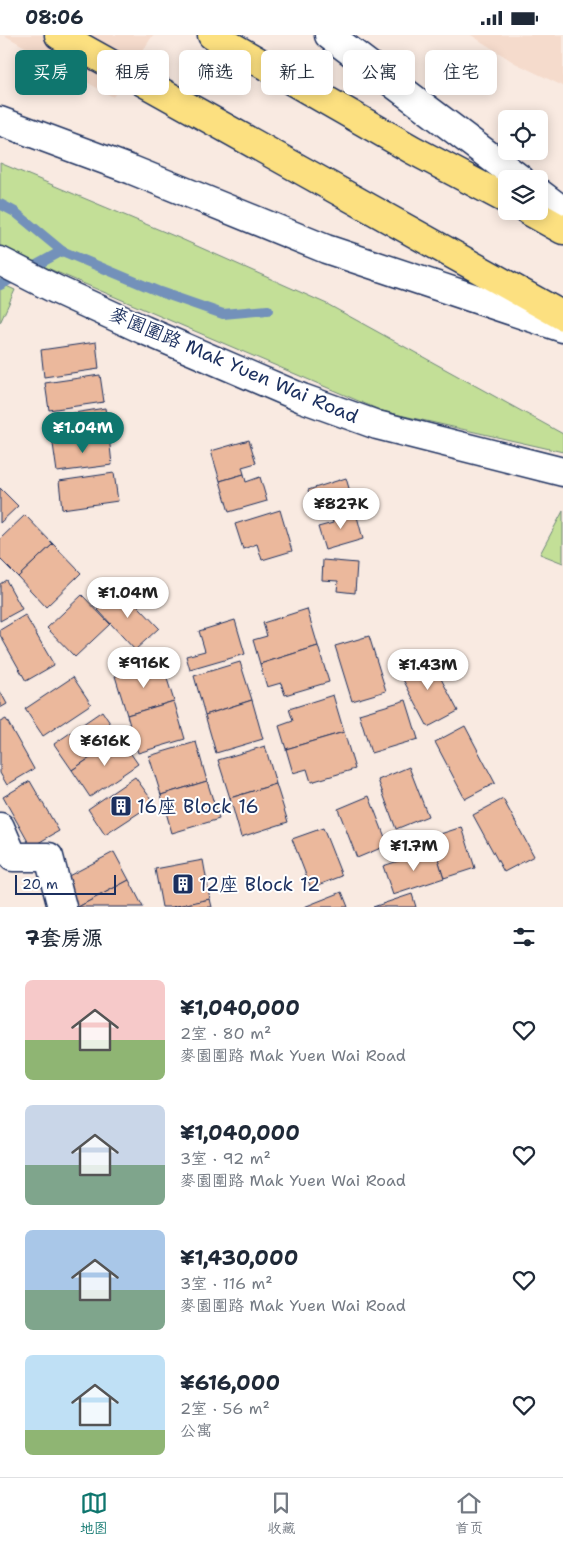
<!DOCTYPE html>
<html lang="zh">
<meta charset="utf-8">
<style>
:root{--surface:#fff;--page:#f6f6f7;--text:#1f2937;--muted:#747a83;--line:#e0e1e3;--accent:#0f766e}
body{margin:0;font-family:"Shantell Sans","LXGW WenKai TC",sans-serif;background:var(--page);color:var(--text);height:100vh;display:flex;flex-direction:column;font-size:19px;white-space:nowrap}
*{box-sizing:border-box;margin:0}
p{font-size:16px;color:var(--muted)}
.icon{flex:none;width:28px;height:28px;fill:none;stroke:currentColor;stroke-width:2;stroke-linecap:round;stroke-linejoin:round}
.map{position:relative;height:872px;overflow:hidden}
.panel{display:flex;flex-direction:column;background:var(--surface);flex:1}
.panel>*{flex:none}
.banner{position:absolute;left:15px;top:15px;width:534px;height:45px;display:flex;gap:10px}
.buttons{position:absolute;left:498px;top:75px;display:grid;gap:10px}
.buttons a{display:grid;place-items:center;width:50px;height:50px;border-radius:8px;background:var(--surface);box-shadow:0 2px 12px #0003;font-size:25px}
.scale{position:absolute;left:15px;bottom:12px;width:101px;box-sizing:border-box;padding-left:5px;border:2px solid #1b2f5e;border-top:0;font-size:14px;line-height:18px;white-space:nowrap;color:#1b2f5e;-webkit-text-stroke:4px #fff;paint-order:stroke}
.price{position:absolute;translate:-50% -42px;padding:0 11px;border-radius:18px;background:#fff;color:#222;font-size:16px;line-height:32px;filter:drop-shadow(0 1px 2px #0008)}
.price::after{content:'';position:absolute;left:50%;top:30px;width:15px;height:11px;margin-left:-8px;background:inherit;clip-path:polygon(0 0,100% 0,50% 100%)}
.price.selected{background:var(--accent);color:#fff}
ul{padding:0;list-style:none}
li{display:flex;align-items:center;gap:15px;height:125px;padding:0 25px}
li span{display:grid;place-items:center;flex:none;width:140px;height:100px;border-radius:8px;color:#555}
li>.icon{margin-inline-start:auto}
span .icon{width:60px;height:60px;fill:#fffc;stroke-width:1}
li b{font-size:21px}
h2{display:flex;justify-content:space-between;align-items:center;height:60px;padding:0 25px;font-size:21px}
.tag{padding:0 18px;border-radius:8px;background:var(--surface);box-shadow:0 2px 12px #0003;font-size:18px;line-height:45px}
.tag.selected{background:var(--accent);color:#fff}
.status{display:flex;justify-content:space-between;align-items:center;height:35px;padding:0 25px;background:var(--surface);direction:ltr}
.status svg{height:14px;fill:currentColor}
.tabs{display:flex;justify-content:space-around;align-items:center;height:70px;border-top:1px solid var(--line);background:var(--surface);font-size:14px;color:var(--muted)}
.tabs a{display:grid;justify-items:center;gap:2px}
.tabs .selected{color:var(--accent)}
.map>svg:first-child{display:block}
.built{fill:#f5dbcc}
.green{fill:#c3df97;stroke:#6f877a}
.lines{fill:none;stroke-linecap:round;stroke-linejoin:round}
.stream{stroke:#7391ba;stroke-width:10}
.building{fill:#ebb89c;stroke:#1b2f5e}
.minor-casing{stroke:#1b2f5e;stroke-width:31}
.highway-casing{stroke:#1b2f5e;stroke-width:31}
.minor{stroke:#fff;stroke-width:28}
.highway{stroke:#fce080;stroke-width:28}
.labels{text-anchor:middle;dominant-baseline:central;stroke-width:4;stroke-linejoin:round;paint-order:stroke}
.street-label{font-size:19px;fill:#1b2f5e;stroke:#fff}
.poi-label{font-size:19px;fill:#1b2f5e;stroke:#fff;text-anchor:start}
</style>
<div class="status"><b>08:06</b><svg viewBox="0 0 49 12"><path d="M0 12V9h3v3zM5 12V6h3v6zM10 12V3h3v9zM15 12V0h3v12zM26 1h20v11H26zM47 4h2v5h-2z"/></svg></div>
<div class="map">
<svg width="563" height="872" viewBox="0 0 563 872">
<rect width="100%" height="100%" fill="#f9eae1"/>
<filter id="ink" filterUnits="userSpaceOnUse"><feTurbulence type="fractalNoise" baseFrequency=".02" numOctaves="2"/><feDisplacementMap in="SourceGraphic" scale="10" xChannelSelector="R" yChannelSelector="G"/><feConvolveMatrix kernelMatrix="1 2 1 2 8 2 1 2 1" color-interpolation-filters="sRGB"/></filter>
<g filter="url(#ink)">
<g class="built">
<polygon points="4,0 153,0 113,62"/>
<polygon points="471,0 563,0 563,51 515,28"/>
</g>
<g class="green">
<polygon points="0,128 179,203 327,269 563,399 563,417 382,376 5,215 0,212"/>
<polygon points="0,248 15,255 0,288"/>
<polygon points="563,476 563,528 540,519"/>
</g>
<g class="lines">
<g class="stream">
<polyline points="0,169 15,177 62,216"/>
<polyline points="0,250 62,216 160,257 223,279 268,275"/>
</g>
</g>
<g class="building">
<polygon points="96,307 99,334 44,342 41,315"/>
<polygon points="100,340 104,367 49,375 45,348"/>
<polygon points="105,373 109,401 53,409 49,382"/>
<polygon points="109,401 112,430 57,437 53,409"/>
<polygon points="249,405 256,428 242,432 244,439 220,446 211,416"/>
<polygon points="114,438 118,466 62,474 59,446"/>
<polygon points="244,439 246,447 260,442 267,466 229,477 220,446"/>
<polygon points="346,443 355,474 331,480 329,474 315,478 308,455"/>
<polygon points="0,453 18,471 0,488"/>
<polygon points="355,474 363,504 325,515 318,492 333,488 331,481"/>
<polygon points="280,475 292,516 262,525 257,509 243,514 235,489"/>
<polygon points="25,480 53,509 18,542 0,524 0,504"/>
<polygon points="53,509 81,538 46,572 18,542"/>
<polygon points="323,525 357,528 355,558 337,556 338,546 322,545"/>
<polygon points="6,545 22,574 0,586 0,549"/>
<polygon points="121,553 159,593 135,615 98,575"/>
<polygon points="82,560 110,589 75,622 47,593"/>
<polygon points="307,574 318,611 260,629 253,605 267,601 263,588"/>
<polygon points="25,580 54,630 26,646 0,600 0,595"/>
<polygon points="235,585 245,619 190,635 186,621 205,616 199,596"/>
<polygon points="369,601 386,656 352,666 335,611"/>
<polygon points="318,611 329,647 285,660 281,648 267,652 260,629"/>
<polygon points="428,619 458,676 428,692 398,635"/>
<polygon points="240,627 252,665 205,680 194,641"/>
<polygon points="162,628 174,666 127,680 115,641"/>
<polygon points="73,642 91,669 43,701 25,674"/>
<polygon points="0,656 7,669 0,673"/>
<polygon points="333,660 344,697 286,714 279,691 293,686 289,674"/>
<polygon points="252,665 263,704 216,718 205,680"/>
<polygon points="406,665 418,704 371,718 359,679"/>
<polygon points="174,666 185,704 138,718 127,680"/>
<polygon points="102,676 120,703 72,735 54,709"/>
<polygon points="6,684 34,734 7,750 0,738 0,687"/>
<polygon points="465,691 495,748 465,764 435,707"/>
<polygon points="344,697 355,734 311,747 307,734 293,738 286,714"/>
<polygon points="120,703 138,729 90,762 72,735"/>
<polygon points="196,707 207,746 161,760 149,721"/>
<polygon points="265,711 276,749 230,763 218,725"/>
<polygon points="409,732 428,781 396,794 378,745"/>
<polygon points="135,742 154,768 105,800 88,774"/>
<polygon points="30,746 59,796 31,812 3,762"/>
<polygon points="207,746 219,784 172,798 161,760"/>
<polygon points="276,749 288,787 241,802 230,763"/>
<polygon points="369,761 388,810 357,823 338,774"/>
<polygon points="503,764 534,821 504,837 473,780"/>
<polygon points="462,792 475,833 444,843 431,802"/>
<polygon points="323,793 342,841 311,853 292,804"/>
<polygon points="435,814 444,843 393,860 383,831"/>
<polygon points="114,817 129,845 78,872 63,844"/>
<polygon points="203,825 210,864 173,872 162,872 155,834"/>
<polygon points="129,845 143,872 78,872"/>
<polygon points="342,857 348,872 304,872"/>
<polygon points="412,859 416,872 373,872"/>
<polygon points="210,864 212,872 173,872"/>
</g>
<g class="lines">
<g class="minor-casing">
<g id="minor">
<polyline points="329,0 520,144"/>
<polyline points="0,86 132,135 326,214 563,293"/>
<polyline points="539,158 563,176"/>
<polyline points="0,226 55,254 144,295 302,363 377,390 563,437"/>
<polyline points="0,792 13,822 49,822 62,872"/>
</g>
</g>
<g class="highway-casing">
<g id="highway">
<polyline points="59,0 563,281"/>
<polyline points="212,0 413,115 506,164"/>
<polyline points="529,176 563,195"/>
</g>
</g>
<use href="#minor" class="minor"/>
<use href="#highway" class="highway"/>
</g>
</g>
<defs>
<g id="building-square" transform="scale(1.125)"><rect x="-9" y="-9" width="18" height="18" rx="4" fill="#1b2f5e" stroke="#fff"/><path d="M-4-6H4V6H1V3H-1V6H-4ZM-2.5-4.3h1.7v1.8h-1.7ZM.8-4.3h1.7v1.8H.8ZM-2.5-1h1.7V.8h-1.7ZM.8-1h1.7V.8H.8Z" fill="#fff"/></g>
</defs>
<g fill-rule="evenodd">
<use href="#building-square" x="121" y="771"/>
<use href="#building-square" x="183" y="849"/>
</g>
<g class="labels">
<g class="street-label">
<text transform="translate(234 330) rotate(23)">麥園圍路 Mak Yuen Wai Road</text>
</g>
<g class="poi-label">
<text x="137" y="771">16座 Block 16</text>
<text x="199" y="849">12座 Block 12</text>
</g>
</g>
</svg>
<div class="buttons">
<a><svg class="icon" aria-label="locate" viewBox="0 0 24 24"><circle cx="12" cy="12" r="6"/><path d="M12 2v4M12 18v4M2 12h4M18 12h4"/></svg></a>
<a><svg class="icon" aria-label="layers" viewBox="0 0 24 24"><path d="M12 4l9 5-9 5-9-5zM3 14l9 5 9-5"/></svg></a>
</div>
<div class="scale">20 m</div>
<b class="price selected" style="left:83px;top:419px">¥1.04M</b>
<b class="price" style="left:341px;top:495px">¥827K</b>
<b class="price" style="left:128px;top:584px">¥1.04M</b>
<b class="price" style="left:144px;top:654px">¥916K</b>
<b class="price" style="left:428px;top:656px">¥1.43M</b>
<b class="price" style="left:105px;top:732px">¥616K</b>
<b class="price" style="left:414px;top:837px">¥1.7M</b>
<div class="banner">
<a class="tag selected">买房</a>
<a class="tag">租房</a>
<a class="tag">筛选</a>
<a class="tag">新上</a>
<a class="tag">公寓</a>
<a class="tag">住宅</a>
</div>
</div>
<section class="panel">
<h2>7套房源<svg class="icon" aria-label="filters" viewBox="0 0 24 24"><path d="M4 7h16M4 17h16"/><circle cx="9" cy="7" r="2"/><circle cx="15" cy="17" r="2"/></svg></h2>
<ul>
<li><span style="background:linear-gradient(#f6c9c9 60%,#8fb573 0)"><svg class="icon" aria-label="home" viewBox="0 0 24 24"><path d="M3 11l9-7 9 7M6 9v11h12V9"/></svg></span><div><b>¥1,040,000</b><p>2室 · 80 m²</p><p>麥園圍路 Mak Yuen Wai Road</p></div><svg class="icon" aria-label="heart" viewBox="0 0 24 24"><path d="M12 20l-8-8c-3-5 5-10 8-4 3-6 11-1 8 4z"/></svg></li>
<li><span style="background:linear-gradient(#c9d6e8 60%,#7fa58c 0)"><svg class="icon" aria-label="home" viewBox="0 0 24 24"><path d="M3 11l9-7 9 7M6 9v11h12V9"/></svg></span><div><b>¥1,040,000</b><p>3室 · 92 m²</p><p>麥園圍路 Mak Yuen Wai Road</p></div><svg class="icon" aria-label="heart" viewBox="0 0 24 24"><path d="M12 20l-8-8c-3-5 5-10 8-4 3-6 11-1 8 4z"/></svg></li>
<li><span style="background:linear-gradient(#a9c7e8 60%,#7fa58c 0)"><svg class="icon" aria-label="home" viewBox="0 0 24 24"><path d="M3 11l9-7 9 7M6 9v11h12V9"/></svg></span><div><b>¥1,430,000</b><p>3室 · 116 m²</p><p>麥園圍路 Mak Yuen Wai Road</p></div><svg class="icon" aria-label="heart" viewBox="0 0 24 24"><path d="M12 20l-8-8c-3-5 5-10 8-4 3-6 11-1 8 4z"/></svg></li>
<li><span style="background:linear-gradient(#bfe0f5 75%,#8fb573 0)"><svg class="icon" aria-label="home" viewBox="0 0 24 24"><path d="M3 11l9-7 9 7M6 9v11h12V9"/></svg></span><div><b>¥616,000</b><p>2室 · 56 m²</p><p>公寓</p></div><svg class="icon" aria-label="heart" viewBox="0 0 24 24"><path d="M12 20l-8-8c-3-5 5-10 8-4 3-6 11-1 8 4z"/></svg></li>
</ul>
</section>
<nav class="tabs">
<a class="selected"><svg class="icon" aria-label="map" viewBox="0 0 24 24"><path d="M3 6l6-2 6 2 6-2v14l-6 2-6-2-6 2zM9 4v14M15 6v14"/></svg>地图</a>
<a><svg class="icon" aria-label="saved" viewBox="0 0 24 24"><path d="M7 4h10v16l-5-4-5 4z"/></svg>收藏</a>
<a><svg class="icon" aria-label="home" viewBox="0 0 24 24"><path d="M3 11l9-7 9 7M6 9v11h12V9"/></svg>首页</a>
</nav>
